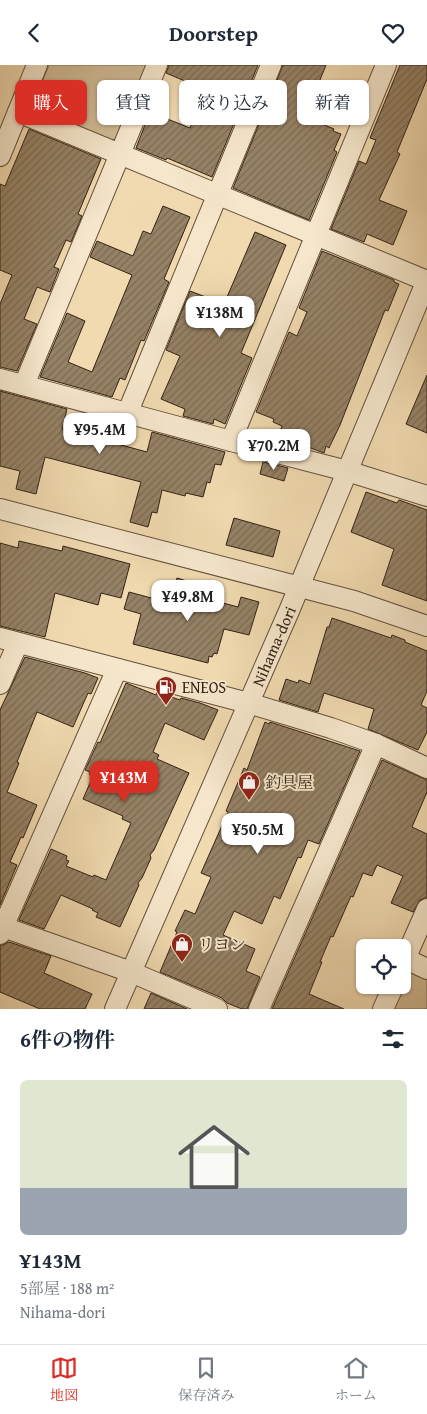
<!DOCTYPE html>
<html lang="ja">
<meta charset="utf-8">
<style>
:root{--surface:#fff;--page:#f2f2f3;--text:#1f2937;--muted:#747a83;--line:#e0e1e3;--accent:#d93025}
body{margin:0;font-family:"Gentium Book Plus","Noto Serif JP",serif;background:var(--page);color:var(--text);height:100vh;display:flex;flex-direction:column;font-size:19px;white-space:nowrap}
*{box-sizing:border-box;margin:0}
p{font-size:16px;color:var(--muted)}
.icon{flex:none;width:28px;height:28px;fill:none;stroke:currentColor;stroke-width:2;stroke-linecap:round;stroke-linejoin:round}
.map{position:relative;height:944px;overflow:hidden}
.side{display:flex;flex-direction:column;background:var(--surface);flex:1}
.side>*{flex:none}
.top-card{position:absolute;left:15px;top:15px;width:398px;height:45px;display:flex;gap:10px}
.controls{position:absolute;left:356px;top:874px;display:grid;gap:10px}
.controls a{display:grid;place-items:center;width:55px;height:55px;border-radius:8px;background:var(--surface);box-shadow:0 1px 4px #0004;font-size:25px}
.price{position:absolute;translate:-50% -42px;padding:0 11px;border-radius:10px;background:#fff;color:#222;font-size:16px;line-height:32px;filter:drop-shadow(0 1px 2px #0008)}
.price::after{content:'';position:absolute;left:50%;top:30px;width:15px;height:11px;margin-left:-8px;background:inherit;clip-path:polygon(0 0,100% 0,50% 100%)}
.price.selected{background:var(--accent);color:#fff}
ul{padding:0;list-style:none}
li{display:grid;align-content:center;gap:10px;height:265px;padding:0 20px}
li+li{border-top:1px solid var(--line)}
li span{display:grid;place-items:center;height:155px;border-radius:8px;color:#555}
li>.icon{margin-inline-start:auto}
span .icon{width:90px;height:90px;fill:#fffc;stroke-width:1}
li b{font-size:21px}
h2{display:flex;justify-content:space-between;align-items:center;height:60px;padding:0 20px;font-size:21px}
.chip{padding:0 18px;border-radius:8px;background:var(--surface);box-shadow:0 1px 4px #0004;font-size:18px;line-height:45px}
.chip.selected{background:var(--accent);color:#fff}
header{display:flex;justify-content:space-between;align-items:center;height:65px;padding:0 20px;background:var(--surface);font-size:22px;font-weight:700}
.dock{display:flex;justify-content:space-around;align-items:center;height:70px;border-top:1px solid var(--line);background:var(--surface);font-size:14px;color:var(--muted)}
.dock a{display:grid;justify-items:center;gap:2px}
.dock .selected{color:var(--accent)}
.map>svg:first-child{display:block}
.green{fill:#d1bb96;stroke:#826e56}
.building{fill:url(#building-hatch);stroke:#342215}
.lines{fill:none;stroke-linecap:round;stroke-linejoin:round}
.minor-casing{stroke:#63503c;stroke-width:22}
.minor{stroke:#f6e7cc;stroke-width:20}
.labels{text-anchor:middle;dominant-baseline:central;stroke-width:4;stroke-linejoin:round;paint-order:stroke}
.street-label{font-size:16px;fill:#342215;stroke:#f6e7cc}
.poi-label{font-size:16px;fill:#342215;stroke:#f6e7cc;text-anchor:start}
</style>
<header><svg class="icon" aria-label="back" viewBox="0 0 24 24"><path d="M15 5l-7 7 7 7"/></svg>Doorstep<svg class="icon" aria-label="heart" viewBox="0 0 24 24"><path d="M12 20l-8-8c-3-5 5-10 8-4 3-6 11-1 8 4z"/></svg></header>
<div class="map">
<svg width="427" height="944" viewBox="0 0 427 944">
<defs>
<pattern id="building-hatch" width="6" height="6" patternUnits="userSpaceOnUse" patternTransform="scale(1.25)"><rect width="6" height="6" fill="#968266"/><path d="M-1 1l2-2M0 6l6-6M5 7l2-2" fill="none" stroke="#7b6a53"/></pattern>
</defs>
<rect width="100%" height="100%" fill="#f1dab0"/>
<filter id="stains"><feTurbulence type="fractalNoise" baseFrequency=".004" numOctaves="4"/><feColorMatrix values="0 0 0 0 .2 0 0 0 0 .09 0 0 0 0 .02 0 0 0 .5 -.17"/></filter>
<radialGradient id="worn" r=".72"><stop offset=".6" stop-color="#630" stop-opacity="0"/><stop offset="1" stop-color="#630" stop-opacity=".3"/></radialGradient>
<g class="green">
<polygon points="49,0 148,0 117,73 110,76 36,46 33,39"/>
<polygon points="414,903 427,908 427,944 389,944 402,920 403,915 406,907"/>
</g>
<g class="building">
<polygon points="169,0 258,0 212,112 167,93 166,95 136,83 150,47 190,63 206,25 166,8"/>
<polygon points="283,0 326,0 305,52 334,64 333,66 341,69 334,85 337,87 309,155 233,123"/>
<polygon points="400,0 427,0 427,14 397,87 400,89 379,135 407,146 393,180 367,169 364,177 331,164 359,96 366,99 376,75 370,73"/>
<polygon points="29,64 101,94 78,149 82,151 71,177 66,175 54,202 59,204 50,227 37,222 24,254 37,259 17,306 0,302 0,239 12,210 0,205 0,119 5,121"/>
<polygon points="163,141 190,152 164,214 169,217 144,276 141,275 125,315 120,313 112,332 40,312 67,248 85,256 68,297 92,307 132,210 90,192 97,176 133,191 143,166 151,169"/>
<polygon points="255,167 286,180 241,288 252,293 225,359 214,354 213,359 183,351 185,344 161,334 180,291 166,285 190,226 224,239"/>
<polygon points="322,186 394,215 394,217 399,219 388,246 385,245 340,360 329,383 326,381 324,388 308,382 307,383 277,376 282,361 273,357 274,354 256,347 289,267 297,271 307,247 299,243"/>
<polygon points="427,310 427,368 406,359"/>
<polygon points="0,326 67,344 62,364 147,387 152,367 225,387 221,400 215,399 210,418 207,417 203,432 186,428 185,431 162,425 157,448 152,447 148,462 130,457 141,417 45,392 36,429 16,424 20,406 0,401"/>
<polygon points="263,397 288,403 284,416 260,409"/>
<polygon points="366,427 397,438 399,435 427,445 427,536 382,520 394,484 351,467"/>
<polygon points="234,453 280,466 273,492 226,480"/>
<polygon points="19,476 62,486 63,481 130,499 121,533 101,528 98,540 55,528 45,572 0,561 0,478 18,483"/>
<polygon points="177,513 200,520 197,531 238,542 241,532 259,537 249,570 224,564 217,589 214,588 212,592 209,591 208,598 133,579 141,549 124,544 129,527 170,538"/>
<polygon points="332,553 391,573 392,570 405,575 405,577 427,586 427,626 421,640 427,643 427,667 418,685 368,664 374,644 324,628 318,647 279,635 286,614 298,618 299,615 310,619 327,562 329,562"/>
<polygon points="25,592 85,608 98,613 91,629 88,628 73,662 37,647 17,697 19,698 7,727 37,740 23,773 21,772 10,797 17,800 0,840 0,645"/>
<polygon points="126,618 156,630 157,627 180,635 181,633 200,638 218,645 204,675 165,658 153,687 159,690 157,694 189,708 154,785 150,790 151,793 142,813 138,818 139,820 120,862 96,852 98,848 92,845 93,844 61,830 44,864 19,855 51,784 67,791 66,795 69,796 66,801 93,812 94,810 106,815 131,758 122,754 123,751 83,734 93,711 89,709 90,707 85,705 98,677 100,678"/>
<polygon points="265,657 269,659 270,657 360,686 319,779 308,775 301,793 298,792 280,834 274,831 262,859 234,846 223,870 255,884 246,906 260,912 247,944 242,944 227,938 222,933 160,907 177,867 175,866 185,845 195,849 211,812 201,808 228,747 226,746 244,703 247,705"/>
<polygon points="382,695 427,715 427,727 412,762 427,769 427,832 420,835 413,847 391,838 403,811 377,800 372,811 363,808 353,832 351,831 333,872 331,871 320,897 322,897 309,929 344,944 272,944"/>
<polygon points="9,877 51,891 44,908 92,929 85,944 40,944 0,927 0,881"/>
<polygon points="151,928 187,944 144,944"/>
</g>
<g class="lines">
<g class="minor-casing">
<g id="minor">
<polyline points="18,47 427,216"/>
<polyline points="0,91 37,0"/>
<polyline points="0,314 231,376 347,406 427,431"/>
<polyline points="24,320 157,0"/>
<polyline points="127,349 271,0"/>
<polyline points="231,376 386,0"/>
<polyline points="0,444 354,536 427,561"/>
<polyline points="0,573 248,638 331,663 376,679 427,703"/>
<polyline points="0,619 18,578"/>
<polyline points="0,861 131,907 217,944"/>
<polyline points="0,869 117,604"/>
<polyline points="406,894 427,904"/>
<polyline points="402,901 427,844"/>
<path id="s1" d="M115 944 289 546 427 215"/>
<polyline points="259,944 376,679"/>
<polyline points="383,944 394,920"/>
</g>
</g>
<use href="#minor" class="minor"/>
</g>
<defs>
<g id="fuel-pin" transform="scale(1.125)"><path d="M0 17L-7.5 6A9.5 9.5 0 1 1 7.5 6Z" fill="#8f2418" stroke="#f6e7cc"/><path d="M-5.5-6h7V0h2V4h1.3V-2.5L3-4.5l.8-.8L6-3V5H2.5V1h-1V6h-7ZM-4.2-4.7v3.2H.2V-4.7Z" fill="#fff"/></g>
<g id="shop-pin" transform="scale(1.125)"><path d="M0 17L-7.5 6A9.5 9.5 0 1 1 7.5 6Z" fill="#8f2418" stroke="#f6e7cc"/><path d="M-5-2.5h2.3a2.7 3.5 0 0 1 5.4 0H5L5.5 6h-11ZM-1.5-2.5h3a1.5 2.3 0 0 0-3 0Z" fill="#fff"/></g>
</defs>
<g fill-rule="evenodd">
<use href="#fuel-pin" x="166" y="622"/>
<use href="#shop-pin" x="249" y="717"/>
<use href="#shop-pin" x="182" y="879"/>
</g>
<g class="labels">
<g class="street-label">
<text stroke="none"><textPath href="#s1" startOffset="396">Nihama-dori</textPath></text>
</g>
<g class="poi-label">
<text x="182" y="622">ENEOS</text>
<text x="265" y="717">釣具屋</text>
<text x="198" y="879">リヨン</text>
</g>
</g>
<rect width="100%" height="100%" filter="url(#stains)"/>
<rect width="100%" height="100%" fill="url(#worn)"/>
</svg>
<div class="controls">
<a><svg class="icon" aria-label="locate" viewBox="0 0 24 24"><circle cx="12" cy="12" r="6"/><path d="M12 2v4M12 18v4M2 12h4M18 12h4"/></svg></a>
</div>
<b class="price" style="left:220px;top:273px">¥138M</b>
<b class="price" style="left:100px;top:390px">¥95.4M</b>
<b class="price" style="left:274px;top:406px">¥70.2M</b>
<b class="price" style="left:188px;top:557px">¥49.8M</b>
<b class="price selected" style="left:124px;top:738px">¥143M</b>
<b class="price" style="left:258px;top:790px">¥50.5M</b>
<div class="top-card">
<a class="chip selected">購入</a>
<a class="chip">賃貸</a>
<a class="chip">絞り込み</a>
<a class="chip">新着</a>
</div>
</div>
<section class="side">
<h2>6件の物件<svg class="icon" aria-label="filters" viewBox="0 0 24 24"><path d="M4 7h16M4 17h16"/><circle cx="9" cy="7" r="2"/><circle cx="15" cy="17" r="2"/></svg></h2>
<ul>
<li><span style="background:linear-gradient(#dfe7d0 70%,#9aa5b1 0)"><svg class="icon" aria-label="home" viewBox="0 0 24 24"><path d="M3 11l9-7 9 7M6 9v11h12V9"/></svg></span><div><b>¥143M</b><p>5部屋 · 188 m²</p><p>Nihama-dori</p></div></li>
</ul>
</section>
<nav class="dock">
<a class="selected"><svg class="icon" aria-label="map" viewBox="0 0 24 24"><path d="M3 6l6-2 6 2 6-2v14l-6 2-6-2-6 2zM9 4v14M15 6v14"/></svg>地図</a>
<a><svg class="icon" aria-label="saved" viewBox="0 0 24 24"><path d="M7 4h10v16l-5-4-5 4z"/></svg>保存済み</a>
<a><svg class="icon" aria-label="home" viewBox="0 0 24 24"><path d="M3 11l9-7 9 7M6 9v11h12V9"/></svg>ホーム</a>
</nav>
